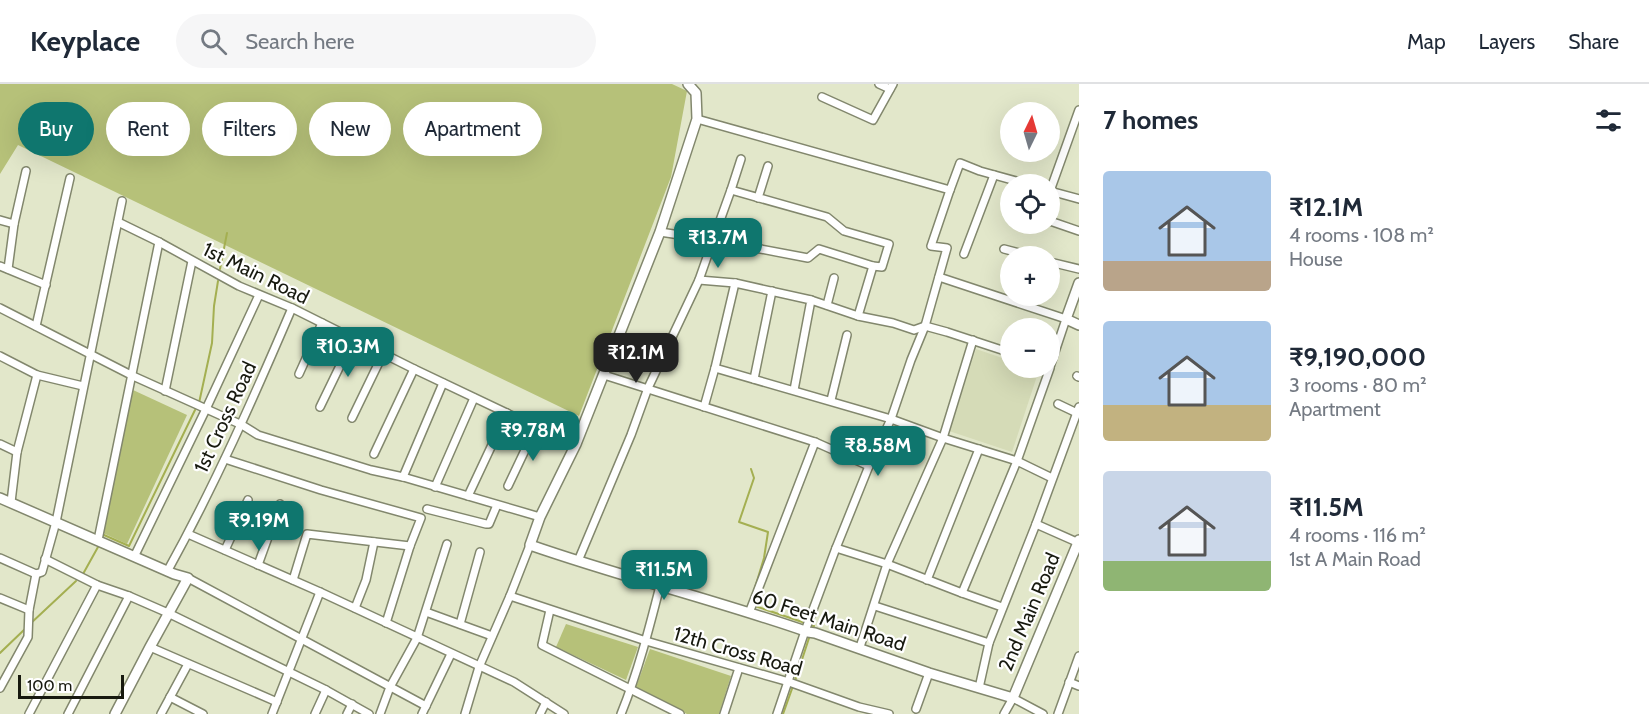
<!DOCTYPE html>
<meta charset="utf-8">
<style>
:root{--surface:#fff;--page:#f6f6f7;--text:#1f2937;--muted:#747a83;--line:#e0e1e3;--accent:#0f766e}
body{margin:0;font-family:Cabin,sans-serif;background:var(--page);color:var(--text);height:100vh;display:flex;flex-direction:column;font-size:22px;white-space:nowrap}
*{box-sizing:border-box;margin:0}
p{font-size:20px;color:var(--muted)}
.icon{flex:none;width:33px;height:33px;fill:none;stroke:currentColor;stroke-width:2;stroke-linecap:round;stroke-linejoin:round}
.map{position:relative;flex:1;overflow:hidden}
.panel{display:flex;flex-direction:column;background:var(--surface);width:570px}
.panel>*{flex:none}
.hud{position:absolute;left:18px;top:18px;width:570px;height:54px;display:flex;gap:12px}
.needle{width:39px;rotate:5deg}
.controls{position:absolute;left:1000px;top:18px;display:grid;gap:12px}
.controls a{display:grid;place-items:center;width:60px;height:60px;border-radius:50%;background:var(--surface);box-shadow:0 6px 24px #0002;font-size:30px}
.scale{position:absolute;left:18px;bottom:15px;width:106px;box-sizing:border-box;padding-left:6px;border:3px solid #17190f;border-top:0;font-size:16px;line-height:21px;white-space:nowrap;color:#17190f;-webkit-text-stroke:4px #fff;paint-order:stroke}
.price{position:absolute;translate:-50% -51px;padding:0 14px;border-radius:12px;background:var(--accent);color:#fff;font-size:20px;line-height:39px;filter:drop-shadow(0 2px 3px #0008)}
.price::after{content:'';position:absolute;left:50%;top:36px;width:18px;height:14px;margin-left:-9px;background:inherit;clip-path:polygon(0 0,100% 0,50% 100%)}
.price.current{background:#222;color:#fff}
ul{padding:0;list-style:none}
li{display:flex;align-items:center;gap:18px;height:150px;padding:0 24px}
li span{display:grid;place-items:center;flex:none;width:168px;height:120px;border-radius:6px;color:#555}
li>.icon{margin-inline-start:auto}
span .icon{width:72px;height:72px;fill:#fffc;stroke-width:1}
li b{font-size:26px}
h2{display:flex;justify-content:space-between;align-items:center;height:72px;padding:0 24px;font-size:26px}
.tag{padding:0 21px;border-radius:27px;background:var(--surface);box-shadow:0 6px 24px #0002;font-size:21px;line-height:54px}
.tag.current{background:var(--accent);color:#fff}
header{display:flex;align-items:center;gap:36px;box-sizing:border-box;height:84px;padding:0 30px;background:var(--surface);border-bottom:2px solid var(--line)}
header strong{font-size:28px}
nav{display:flex;gap:33px;margin-inline-start:auto;font-size:21px}
.search{width:420px;height:54px;background:var(--page);display:flex;align-items:center;gap:15px;box-sizing:border-box;padding:0 21px;border-radius:33px;color:var(--muted);font-size:22px}
main{display:flex;flex:1;min-height:0}
.map>svg:first-child{display:block}
.built{fill:#d5dbb7}
.green{fill:#b6c179}
.lines{fill:none;stroke-linecap:round;stroke-linejoin:round}
.stream{stroke:#a4af51;stroke-width:2}
.street-casing{stroke:#82876d;stroke-width:10}
.secondary-casing{stroke:#82876d;stroke-width:12}
.street{stroke:#fff;stroke-width:7}
.secondary{stroke:#fff;stroke-width:9}
.labels{text-anchor:middle;dominant-baseline:central;stroke-width:4.5;stroke-linejoin:round;paint-order:stroke}
.street-label{font-size:20px;fill:#17190f;stroke:#fff}
</style>
<header>
<strong>Keyplace</strong>
<div class="search"><svg class="icon" aria-label="search" viewBox="0 0 24 24"><circle cx="10" cy="10" r="6"/><path d="M15 15l6 6"/></svg>Search here</div>
<nav><a>Map</a><a>Layers</a><a>Share</a></nav>
</header>
<main>
<div class="map">
<svg width="1079" height="630" viewBox="0 0 1079 630">
<rect width="100%" height="100%" fill="#e2e7ca"/>
<polygon class="built" points="976,265 1011,277 1011,284 1031,284 1039,286 1012,368 949,347"/>
<g class="green">
<polygon points="0,0 672,0 687,7 671,93 579,332 18,61 0,90"/>
<polygon points="133,306 187,331 127,460 103,449"/>
<polygon points="566,540 638,563 626,596 556,563"/>
<polygon points="650,565 731,592 719,630 687,630 636,603"/>
</g>
<g class="lines">
<g class="stream">
<polyline points="220,185 227,149"/>
<polyline points="199,319 212,259 214,222 218,197"/>
<polyline points="104,451 129,462 195,326"/>
<polyline points="83,490 98,463"/>
<polyline points="750,520 764,474 768,448 739,438 754,394 751,385"/>
<polyline points="755,522 814,542 812,546"/>
<polyline points="30,540 76,497"/>
<polyline points="0,569 26,544"/>
<polyline points="795,597 810,551"/>
<polyline points="783,630 793,602"/>
</g>
<g class="street-casing">
<g id="street">
<polyline points="879,0 890,5"/>
<polyline points="822,13 873,36 893,0"/>
<polyline points="697,35 950,106 960,79 980,87 1027,100"/>
<polygon points="731,106 827,133 844,147 889,160 882,183 873,182 819,165 808,174 713,156"/>
<polyline points="731,106 741,75"/>
<polyline points="1050,107 1079,26"/>
<polyline points="1050,107 1079,115"/>
<polyline points="758,114 768,82"/>
<polyline points="0,136 14,140 26,87"/>
<polyline points="1050,137 1079,147"/>
<polyline points="118,138 159,158 239,202 292,224 414,285 536,343 576,360"/>
<polyline points="1004,165 1031,172"/>
<polyline points="964,170 994,91"/>
<polyline points="1050,178 1079,185"/>
<polyline points="0,182 46,201"/>
<polyline points="8,185 14,140"/>
<polyline points="939,193 1066,235 1050,283"/>
<polyline points="699,196 735,199"/>
<polyline points="811,216 858,232 893,239 914,246 925,242 947,248 1011,269"/>
<polyline points="827,221 834,194"/>
<polyline points="0,224 133,292 242,341 258,351 371,386 403,393 540,433"/>
<polyline points="858,232 873,182"/>
<polyline points="36,242 70,94"/>
<polyline points="0,272 37,291 83,302"/>
<polyline points="299,290 322,239"/>
<polyline points="604,291 815,358 869,382"/>
<polyline points="1077,292 1079,293"/>
<polyline points="754,295 772,207"/>
<polyline points="794,306 811,216 735,199 715,284 891,335 943,354 1017,377 1052,394"/>
<polyline points="165,307 192,177"/>
<polyline points="831,316 847,251"/>
<polyline points="1058,320 1077,329"/>
<polyline points="320,323 353,255"/>
<polyline points="704,323 715,284"/>
<polyline points="352,334 383,270"/>
<polyline points="0,360 17,368"/>
<polyline points="374,370 414,285"/>
<polyline points="225,375 321,406 421,434 410,462 386,539"/>
<polyline points="403,393 443,299"/>
<polyline points="508,402 536,343"/>
<polyline points="435,403 474,314"/>
<polyline points="468,412 507,329"/>
<polyline points="11,418 17,368 37,291"/>
<polyline points="427,425 486,440 489,440 497,421"/>
<polyline points="1036,440 1079,459"/>
<polyline points="188,450 320,508 514,598 564,630"/>
<polyline points="98,456 159,158"/>
<polyline points="836,464 887,480 962,509 1002,523"/>
<polyline points="225,466 248,416"/>
<polyline points="135,471 206,325 259,211"/>
<polyline points="0,474 36,490 42,488 56,438 122,117"/>
<polyline points="45,475 97,501 129,512 168,529 326,606 369,630"/>
<polyline points="578,477 631,351 648,304 699,196 713,156 660,148"/>
<polyline points="258,481 280,420"/>
<path d="M168 486C215 401 254 313 292 224"/>
<polyline points="188,494 426,622"/>
<polyline points="293,496 307,450 410,462"/>
<polyline points="927,496 979,365"/>
<polyline points="962,509 1017,377 1050,284"/>
<polyline points="510,512 646,557 789,598 859,623 889,630"/>
<polyline points="0,514 29,526"/>
<polyline points="875,522 989,559"/>
<polyline points="355,524 366,496 374,458"/>
<polyline points="550,526 542,561 680,630"/>
<polyline points="426,528 492,552"/>
<polyline points="749,529 815,358"/>
<polyline points="460,540 480,468"/>
<polyline points="150,563 277,618"/>
<polyline points="860,563 887,480 943,354 973,256"/>
<polyline points="1069,598 1079,602"/>
<polyline points="0,604 28,553 29,526 36,490"/>
<polyline points="979,604 989,559 1036,440 1079,323"/>
<polyline points="170,613 203,630"/>
<polyline points="916,625 929,589"/>
<polyline points="29,630 97,501"/>
<polyline points="68,630 129,512"/>
<polyline points="161,630 188,580"/>
<polyline points="272,630 320,508"/>
<polyline points="315,630 326,606"/>
<polyline points="347,630 352,620"/>
<polyline points="380,630 390,603 417,554 447,460"/>
<polyline points="422,630 451,570"/>
<polyline points="465,630 479,583 510,512 530,461"/>
<polyline points="540,630 546,618"/>
<path d="M621 630C638 588 649 545 660 502"/>
<polyline points="724,630 739,584"/>
<polyline points="777,630 805,547 836,464 869,382 891,335 911,276 925,242 947,164 931,162 950,106"/>
<polyline points="1004,630 1013,614 1043,630"/>
<polyline points="1058,630 1079,572"/>
</g>
</g>
<g class="secondary-casing">
<g id="secondary">
<path d="M688 0 696 9 697 35 660 148 576 360 540 433 530 461C622 493 716 516 808 548L815 549 929 589 1013 614 1079 456"/>
<polyline points="1079,199 1066,235 1079,241"/>
<polyline points="0,414 174,490 188,494 150,563 115,630"/>
</g>
</g>
<use href="#street" class="street"/>
<use href="#secondary" class="secondary"/>
</g>
<g class="labels">
<g class="street-label">
<text transform="translate(256 189) rotate(26)">1st Main Road</text>
<text transform="translate(225 333) rotate(-65)">1st Cross Road</text>
<text transform="translate(1029 528) rotate(-67)">2nd Main Road</text>
<text transform="translate(829 536) rotate(18)">60 Feet Main Road</text>
<text transform="translate(738 567) rotate(16)">12th Cross Road</text>
</g>
</g>
</svg>
<div class="controls">
<a><svg class="needle" viewBox="-14 -14 28 28"><path d="M0-13l5 13h-10z" fill="#e53935"/><path d="M0 13l5-13h-10z" fill="#747a83"/></svg></a>
<a><svg class="icon" aria-label="locate" viewBox="0 0 24 24"><circle cx="12" cy="12" r="6"/><path d="M12 2v4M12 18v4M2 12h4M18 12h4"/></svg></a>
<a>+</a>
<a>−</a>
</div>
<div class="scale">100 m</div>
<b class="price" style="left:718px;top:185px">₹13.7M</b>
<b class="price" style="left:348px;top:294px">₹10.3M</b>
<b class="price current" style="left:636px;top:300px">₹12.1M</b>
<b class="price" style="left:533px;top:378px">₹9.78M</b>
<b class="price" style="left:878px;top:393px">₹8.58M</b>
<b class="price" style="left:259px;top:468px">₹9.19M</b>
<b class="price" style="left:664px;top:517px">₹11.5M</b>
<div class="hud">
<a class="tag current">Buy</a>
<a class="tag">Rent</a>
<a class="tag">Filters</a>
<a class="tag">New</a>
<a class="tag">Apartment</a>
</div>
</div>
<section class="panel">
<h2>7 homes<svg class="icon" aria-label="filters" viewBox="0 0 24 24"><path d="M4 7h16M4 17h16"/><circle cx="9" cy="7" r="2"/><circle cx="15" cy="17" r="2"/></svg></h2>
<ul>
<li><span style="background:linear-gradient(#a9c7e8 75%,#b9a48a 0)"><svg class="icon" aria-label="home" viewBox="0 0 24 24"><path d="M3 11l9-7 9 7M6 9v11h12V9"/></svg></span><div><b>₹12.1M</b><p>4 rooms · 108 m²</p><p>House</p></div></li>
<li><span style="background:linear-gradient(#a9c7e8 70%,#c2b280 0)"><svg class="icon" aria-label="home" viewBox="0 0 24 24"><path d="M3 11l9-7 9 7M6 9v11h12V9"/></svg></span><div><b>₹9,190,000</b><p>3 rooms · 80 m²</p><p>Apartment</p></div></li>
<li><span style="background:linear-gradient(#c9d6e8 75%,#8fb573 0)"><svg class="icon" aria-label="home" viewBox="0 0 24 24"><path d="M3 11l9-7 9 7M6 9v11h12V9"/></svg></span><div><b>₹11.5M</b><p>4 rooms · 116 m²</p><p>1st A Main Road</p></div></li>
</ul>
</section>
</main>
